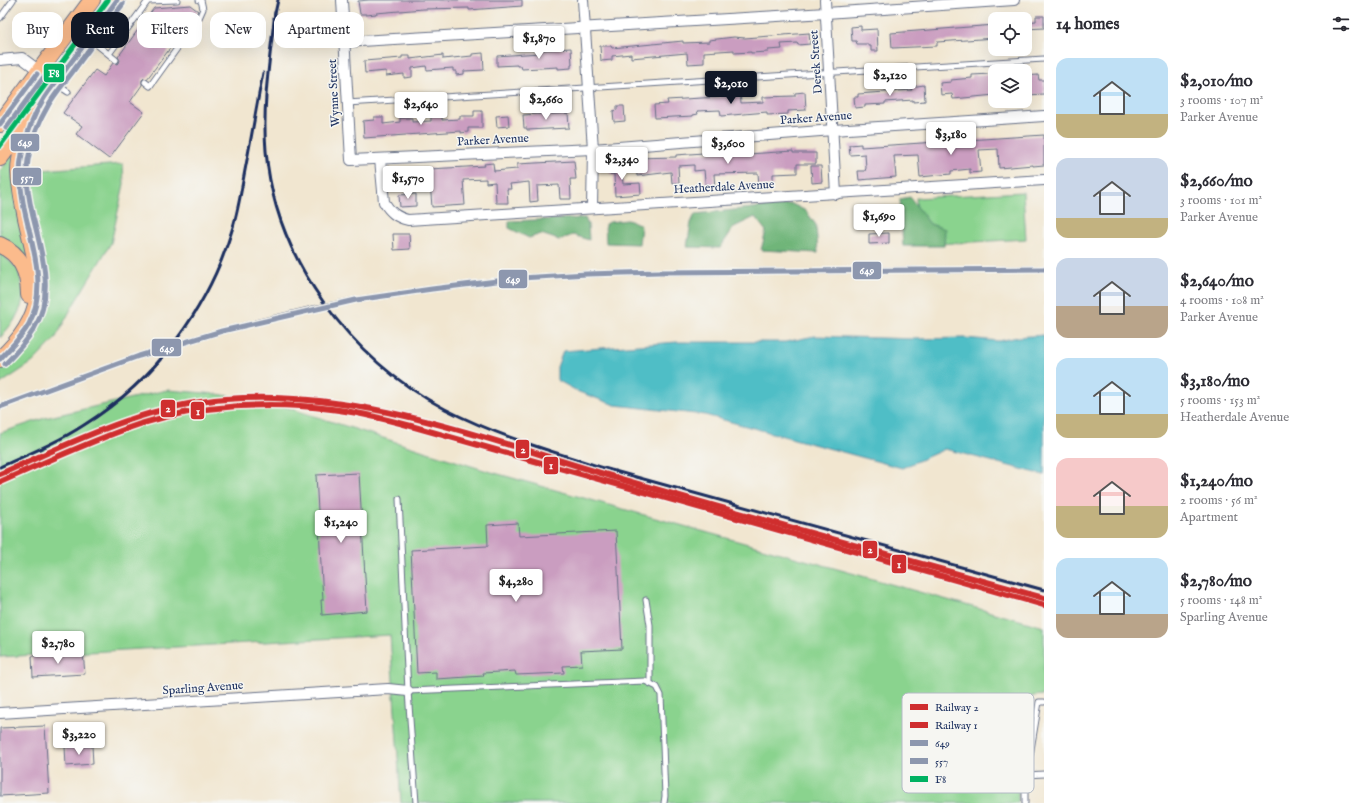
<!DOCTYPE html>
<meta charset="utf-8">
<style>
:root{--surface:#fff;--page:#f2f2f3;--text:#2b2b33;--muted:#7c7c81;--accent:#111827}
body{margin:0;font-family:"IM FELL English",serif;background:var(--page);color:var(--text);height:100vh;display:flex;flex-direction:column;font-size:15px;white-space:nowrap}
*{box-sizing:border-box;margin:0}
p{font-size:13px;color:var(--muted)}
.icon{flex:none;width:22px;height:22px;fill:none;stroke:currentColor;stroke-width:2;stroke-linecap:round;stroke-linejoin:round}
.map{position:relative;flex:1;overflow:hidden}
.side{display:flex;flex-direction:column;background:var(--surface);width:320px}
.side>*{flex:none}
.banner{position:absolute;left:12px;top:12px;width:380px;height:36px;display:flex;gap:8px}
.tools{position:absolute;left:988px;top:12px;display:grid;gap:8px}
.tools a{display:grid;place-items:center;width:44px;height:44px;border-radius:8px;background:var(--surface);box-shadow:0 4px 16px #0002;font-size:20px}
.price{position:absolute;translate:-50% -34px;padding:0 9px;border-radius:4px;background:#fff;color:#222;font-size:13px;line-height:26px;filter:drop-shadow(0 1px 2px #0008)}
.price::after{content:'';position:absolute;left:50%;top:24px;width:12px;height:9px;margin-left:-6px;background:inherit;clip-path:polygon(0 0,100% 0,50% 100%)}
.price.current{background:var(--accent);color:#fff}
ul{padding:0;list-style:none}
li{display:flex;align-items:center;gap:12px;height:100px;padding:0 12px}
li span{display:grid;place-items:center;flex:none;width:112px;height:80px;border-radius:12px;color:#555}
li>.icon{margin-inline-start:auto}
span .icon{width:48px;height:48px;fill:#fffc;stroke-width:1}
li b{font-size:17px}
h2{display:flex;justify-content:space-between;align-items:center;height:48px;padding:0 12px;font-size:17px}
.pill{padding:0 14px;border-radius:12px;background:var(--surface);box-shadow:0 4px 16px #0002;font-size:14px;line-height:36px}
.pill.current{background:var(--accent);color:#fff}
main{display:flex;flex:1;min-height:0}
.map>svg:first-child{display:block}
.green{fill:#8ad38e;stroke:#528176}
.forest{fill:#6fb579;stroke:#45726c}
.water{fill:#50bec6;stroke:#367692}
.building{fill:#ca9dc0}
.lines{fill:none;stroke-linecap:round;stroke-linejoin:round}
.service-casing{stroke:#666f86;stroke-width:7}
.minor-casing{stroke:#666f86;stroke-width:12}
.primary-casing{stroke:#666f86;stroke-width:18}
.service{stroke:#fff;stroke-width:5}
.minor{stroke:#fff;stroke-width:10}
.primary{stroke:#fbbb8c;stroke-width:16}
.rail{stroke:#1b2f5e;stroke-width:3}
.bus-1-casing{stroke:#f6f6f2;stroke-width:8}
.bus-2-casing{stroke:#f6f6f2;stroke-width:8}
.bus-3-casing{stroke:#f6f6f2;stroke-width:8}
.bus-1{stroke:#8d97ae;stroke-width:5}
.bus-2{stroke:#8d97ae;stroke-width:5}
.bus-3{stroke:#00b262;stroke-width:5}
.rail-1-casing{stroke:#f6f6f2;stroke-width:9}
.rail-2-casing{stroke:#f6f6f2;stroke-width:9}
.rail-1{stroke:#cf2e2f;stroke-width:6}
.rail-2{stroke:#cf2e2f;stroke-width:6}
.labels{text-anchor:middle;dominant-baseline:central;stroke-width:3;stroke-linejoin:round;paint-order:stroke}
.street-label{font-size:12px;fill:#1b2f5e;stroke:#f6f6f2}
.key{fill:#f6f6f2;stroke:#b4bac6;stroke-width:1}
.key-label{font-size:11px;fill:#1b2f5e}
.line-badge{stroke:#f6f6f2;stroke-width:1.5}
.badge-label{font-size:11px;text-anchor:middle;font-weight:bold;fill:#fff}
</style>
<main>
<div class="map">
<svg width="1044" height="803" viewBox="0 0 1044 803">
<rect width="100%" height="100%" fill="#f6f6f2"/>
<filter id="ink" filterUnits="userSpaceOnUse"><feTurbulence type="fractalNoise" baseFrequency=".025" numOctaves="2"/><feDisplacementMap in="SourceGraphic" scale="8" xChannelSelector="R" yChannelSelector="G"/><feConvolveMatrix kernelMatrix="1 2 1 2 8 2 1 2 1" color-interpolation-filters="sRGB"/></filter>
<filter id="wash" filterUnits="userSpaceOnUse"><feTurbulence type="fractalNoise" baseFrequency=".012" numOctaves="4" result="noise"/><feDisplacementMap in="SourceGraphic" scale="16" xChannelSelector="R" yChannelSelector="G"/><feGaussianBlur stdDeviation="0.9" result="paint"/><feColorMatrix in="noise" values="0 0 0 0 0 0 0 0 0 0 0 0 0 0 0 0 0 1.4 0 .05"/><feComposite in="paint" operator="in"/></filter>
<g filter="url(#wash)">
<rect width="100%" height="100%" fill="#f1e6d0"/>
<g class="green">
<polygon points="99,5 101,6 95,16 52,73 52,69"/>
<polygon points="14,152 33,264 0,239 0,171"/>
<polygon points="27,160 28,171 123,164 124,184 111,243 72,307 55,339 33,362 0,384 0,368 7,362 34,328 26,189"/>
<polygon points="1023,192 1026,239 919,245 916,198"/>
<polygon points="0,252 18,269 24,294 21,307 14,321 0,338"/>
<polygon points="167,390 217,394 276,404 484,470 1044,627 1044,695 1032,696 1018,791 1018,803 401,803 390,635 0,657 0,433 45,418"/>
</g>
<g class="forest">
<polygon points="910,197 930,224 945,229 944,246 903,246 900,199"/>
<polygon points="792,204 806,211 816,225 818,253 761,250 766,231 755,217 734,227 720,248 687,247 691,223 695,214"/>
<polygon points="585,218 588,225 589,240 573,235 559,240 541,234 529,238 509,228 509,221"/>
<polygon points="627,220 637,223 641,226 639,244 606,243 605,224 610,222"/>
</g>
<polygon class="water" points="1044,335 1044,475 945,449 902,468 705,415 615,405 579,392 557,380 557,367 563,351 677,342 785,342 815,336 915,339 965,338 999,341 1018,337"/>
<g id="blocks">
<g class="building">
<polygon points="369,0 522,0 522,6 469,10 469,8 423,9 376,13 376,14 366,15 366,14 360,14 358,1"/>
<polygon points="190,5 198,11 147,79 144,78 142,80 142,85 130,102 144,112 109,159 76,134 82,126 63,113 95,70 104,76 113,63 116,64 119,63 120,60 118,57 154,8"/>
<polygon points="1036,16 1044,16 1044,28 1025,29 1025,22 1036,21"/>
<polygon points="995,25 995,38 937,42 937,46 892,48 891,33"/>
<polygon points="861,26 861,30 877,29 878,51 871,51 871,46 868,46 868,44 857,44 856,41 852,41 851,27"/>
<polygon points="809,33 810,44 798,45 797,43 781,44 782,49 768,50 768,52 751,53 751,52 734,53 734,50 704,52 704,63 688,64 687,53 631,58 631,54 612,56 612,60 601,61 600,46 611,46 612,48 683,41 683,43 709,42 709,40 734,37 745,38"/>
<polygon points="571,48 572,65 571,65 571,68 558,69 558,67 522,69 521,66 517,66 517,65 497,66 497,56 540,53 540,50"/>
<polygon points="483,53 484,70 464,71 464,74 456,75 456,71 453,71 453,68 427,70 426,66 412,68 412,77 404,78 404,74 386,76 386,71 365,73 364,61 402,58 402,56 410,56 410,59 443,55 443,59 472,56 472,54"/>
<polygon points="991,74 992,84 995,83 995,95 953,99 952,94 941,95 940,83 951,82 951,80 972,78 972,75"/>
<polygon points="1038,75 1039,80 1044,80 1044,94 1027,95 1025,76"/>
<polygon points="924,85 925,101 913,102 913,100 885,102 885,104 865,105 865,107 855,108 854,97 858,97 858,94 912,90 911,87"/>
<polygon points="740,90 741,103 763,102 763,97 795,96 795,93 805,92 806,110 788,111 788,114 767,115 767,112 721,116 720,110 697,111 698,114 693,115 693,116 655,118 654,105 668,104 667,100 719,97 719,91"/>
<polygon points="617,106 624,106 625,121 614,122 613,111 617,110"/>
<polygon points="474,111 482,111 482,128 468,128 468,132 461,133 461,131 364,138 363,121 374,120 374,117 383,117 383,124 400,122 400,118 412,118 412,122 431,121 431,116 442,116 442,120 460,119 460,116 474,116"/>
<polygon points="551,113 552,114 568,113 569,128 527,130 527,128 524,128 523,115"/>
<polygon points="508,115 509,126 497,127 496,116"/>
<polygon points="1044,135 1044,165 1033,166 1033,165 999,168 998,149 979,150 981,172 970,173 970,169 951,171 951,174 920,177 918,155 894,156 896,177 859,180 858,171 865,171 866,168 865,154 850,155 849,145 861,144 861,147"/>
<polygon points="749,150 749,154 793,151 793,153 816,153 816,164 797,164 797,173 773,174 773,186 759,186 758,173 714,174 715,189 706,190 704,170 694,171 694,165 678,166 679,183 672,183 671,172 637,176 636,158 676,157 676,155 717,152 717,151"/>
<polygon points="621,160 623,184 640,183 641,194 615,196 614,174 610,174 609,161"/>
<polygon points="574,161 576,179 570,179 571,199 560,199 559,185 537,186 538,201 530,202 529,182 510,184 511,189 507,189 508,203 496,203 495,182 486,183 486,179 463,180 465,205 432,207 430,182 411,184 410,170 485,166 484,164 493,163 494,171 517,169 517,164"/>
<polygon points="811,166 821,166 822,182 812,183"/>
<polygon points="416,194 416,206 400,207 399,195"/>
<polygon points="889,233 889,243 869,244 869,234"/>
<polygon points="393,234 409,234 410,249 394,250"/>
<polygon points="359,473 367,611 322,615 321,600 323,600 316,475"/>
<polygon points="518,523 519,536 616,531 622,649 581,651 582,665 563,666 564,673 516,675 515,671 483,673 484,676 436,679 436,672 417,673 411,550 488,546 487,525"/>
<polygon points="83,653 85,674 33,677 32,656"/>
<polygon points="45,726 49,793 0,796 0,728"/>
<polygon points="92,746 93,764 66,766 65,747"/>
</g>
</g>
</g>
<g filter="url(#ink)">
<use href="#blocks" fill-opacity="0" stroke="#666f86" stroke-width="1"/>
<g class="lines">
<g class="service-casing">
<g id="service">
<polyline points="0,18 13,0"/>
<polyline points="91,40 116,60"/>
<polyline points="109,54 148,1 177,0"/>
<polyline points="145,82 150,86 199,18 203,9 201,0 199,0"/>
<polyline points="56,84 68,92"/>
<path d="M347 103C580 88 812 72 1044 59"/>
<polyline points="0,407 139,356 222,331 313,309 356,300 432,289 521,278 587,274 659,272 1044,269"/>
<polyline points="399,499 408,691 416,803"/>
<polyline points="646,600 650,625 650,683"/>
<polyline points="408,691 645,681 657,687 661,695 665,796 664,803"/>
<polyline points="1026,775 1044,774"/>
<polyline points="1025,803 1025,785 1039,702 1044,702"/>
</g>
</g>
<g class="minor-casing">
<g id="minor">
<polyline points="342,0 351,160 593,149 833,130 1044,116"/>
<polyline points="583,0 593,149 592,208"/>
<polyline points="825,0 836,194"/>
<polyline points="344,42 826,13 1014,0"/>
<polyline points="0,60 22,58 56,83"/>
<path d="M380 159 384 202C390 212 396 217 408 220L1044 180"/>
<polyline points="0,713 388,689 408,691"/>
</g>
</g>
<g class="primary-casing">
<g id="primary">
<polyline points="0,124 92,0"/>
<polyline points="0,158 117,0"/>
<path d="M0 245C21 254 29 274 29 295"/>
<path d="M0 359C52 312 40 279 26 218 23 203 20 188 19 172 19 147 33 123 43 100"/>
</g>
</g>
<use href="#service" class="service"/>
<use href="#minor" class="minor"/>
<use href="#primary" class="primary"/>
<g class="rail">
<path d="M275 12C270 58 262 105 266 151 275 259 350 359 445 409 497 436 556 453 611 470L1044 590"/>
<polyline points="274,18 278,0"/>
<path d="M0 467C29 454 58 442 84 425 156 380 209 308 233 227 239 207 242 185 246 165 252 134 257 103 263 73"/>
</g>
<g class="bus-1-casing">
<g id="bus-1">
<polyline points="0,124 37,74"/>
<path d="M0 359C10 348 22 337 29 324 48 287 32 246 24 208 21 190 18 172 22 154 26 136 33 116 43 100 50 88 60 78 68 66 85 44 101 22 117 0"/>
<polyline points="0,407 139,356 222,331 356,300 432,289 521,278 587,274 659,272 1044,269"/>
</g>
</g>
<g class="bus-2-casing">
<g id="bus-2">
<polyline points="6,128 43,78"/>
<path d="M5 364C16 353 26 342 34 329 55 295 42 253 33 217 29 199 25 179 28 160 31 141 39 121 49 104 56 92 66 81 74 70 90 48 106 26 123 4"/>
</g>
</g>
<g class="bus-3-casing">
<polyline id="bus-3" points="0,146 108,0"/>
</g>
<use href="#bus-1" class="bus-1"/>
<use href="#bus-2" class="bus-2"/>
<use href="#bus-3" class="bus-3"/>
<g class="rail-1-casing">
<path id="rail-1" d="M0 474C73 442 145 405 226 399 361 389 487 440 614 477 757 519 901 558 1044 598"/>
</g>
<g class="rail-2-casing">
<path id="rail-2" d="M0 482C46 462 92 440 140 424 200 405 268 401 331 409 358 412 385 419 411 426L1044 605"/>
</g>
<use href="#rail-1" class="rail-1"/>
<use href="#rail-2" class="rail-2"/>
</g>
</g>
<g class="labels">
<g class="street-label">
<text transform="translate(816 62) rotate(-94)">Derek Street</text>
<text transform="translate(334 93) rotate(-93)">Wynne Street</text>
<text transform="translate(816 118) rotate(-4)">Parker Avenue</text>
<text transform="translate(493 140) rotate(-3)">Parker Avenue</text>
<text transform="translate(724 187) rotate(-3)">Heatherdale Avenue</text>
<text transform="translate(203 688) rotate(-4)">Sparling Avenue</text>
</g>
</g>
<rect x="902" y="693" width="132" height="100" rx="6" class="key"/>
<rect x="910" y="704" width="18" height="6" fill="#cf2e2f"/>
<rect x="910" y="722" width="18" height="6" fill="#cf2e2f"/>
<rect x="910" y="740" width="18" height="6" fill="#8d97ae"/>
<rect x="910" y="758" width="18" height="6" fill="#8d97ae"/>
<rect x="910" y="776" width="18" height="6" fill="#00b262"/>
<g class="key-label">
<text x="935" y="711">Railway 2</text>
<text x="935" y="729">Railway 1</text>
<text x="935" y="747">649</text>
<text x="935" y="765">557</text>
<text x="935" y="783">F8</text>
</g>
<g class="line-badge">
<rect x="43" y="63" width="22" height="20" rx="4" fill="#00b262"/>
<rect x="10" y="133" width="30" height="19" rx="4" fill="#8d97ae"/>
<rect x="12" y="167" width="30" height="19" rx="4" fill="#8d97ae"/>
<rect x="852" y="261" width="30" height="19" rx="4" fill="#8d97ae"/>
<rect x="498" y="269" width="30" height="20" rx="4" fill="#8d97ae"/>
<rect x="151" y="338" width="31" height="19" rx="4" fill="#8d97ae"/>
<rect x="160" y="399" width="16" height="19" rx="4" fill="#cf2e2f"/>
<rect x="190" y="401" width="15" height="19" rx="4" fill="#cf2e2f"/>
<rect x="515" y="439" width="15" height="20" rx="4" fill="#cf2e2f"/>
<rect x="543" y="456" width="16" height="19" rx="4" fill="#cf2e2f"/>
<rect x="862" y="540" width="16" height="19" rx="4" fill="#cf2e2f"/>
<rect x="891" y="554" width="16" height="20" rx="4" fill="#cf2e2f"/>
</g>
<g class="badge-label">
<text x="54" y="77">F8</text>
<text x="25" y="146">649</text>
<text x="27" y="181">557</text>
<text x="867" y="274">649</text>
<text x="513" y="283">649</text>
<text x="167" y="352">649</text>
<text x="168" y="412">2</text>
<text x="198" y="415">1</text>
<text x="523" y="453">2</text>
<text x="551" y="469">1</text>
<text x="870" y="553">2</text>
<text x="899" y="568">1</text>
</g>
</svg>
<div class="tools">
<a><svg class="icon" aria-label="locate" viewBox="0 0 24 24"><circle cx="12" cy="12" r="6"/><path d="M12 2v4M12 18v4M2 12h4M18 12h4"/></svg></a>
<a><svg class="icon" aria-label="layers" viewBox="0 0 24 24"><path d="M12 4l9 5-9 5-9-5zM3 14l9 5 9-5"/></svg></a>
</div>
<b class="price" style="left:539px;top:60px">$1,870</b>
<b class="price" style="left:890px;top:97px">$2,120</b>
<b class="price current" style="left:731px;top:105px">$2,010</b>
<b class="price" style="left:546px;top:121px">$2,660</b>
<b class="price" style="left:421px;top:126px">$2,640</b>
<b class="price" style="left:951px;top:156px">$3,180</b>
<b class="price" style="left:728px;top:165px">$3,600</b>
<b class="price" style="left:622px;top:181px">$2,340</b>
<b class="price" style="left:408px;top:200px">$1,570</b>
<b class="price" style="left:879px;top:238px">$1,690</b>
<b class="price" style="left:341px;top:544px">$1,240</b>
<b class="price" style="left:516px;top:603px">$4,280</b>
<b class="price" style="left:58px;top:665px">$2,780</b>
<b class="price" style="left:79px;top:756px">$3,220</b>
<div class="banner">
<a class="pill">Buy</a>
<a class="pill current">Rent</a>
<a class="pill">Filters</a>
<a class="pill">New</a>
<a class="pill">Apartment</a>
</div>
</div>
<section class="side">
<h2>14 homes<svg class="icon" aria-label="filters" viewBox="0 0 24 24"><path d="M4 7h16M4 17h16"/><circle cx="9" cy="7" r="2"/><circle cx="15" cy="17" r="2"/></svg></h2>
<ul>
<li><span style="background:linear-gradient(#bfe0f5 70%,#c2b280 0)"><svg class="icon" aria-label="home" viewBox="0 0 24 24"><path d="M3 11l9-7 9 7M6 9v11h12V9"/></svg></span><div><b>$2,010/mo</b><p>3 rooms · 107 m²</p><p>Parker Avenue</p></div></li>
<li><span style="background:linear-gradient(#c9d6e8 75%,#c2b280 0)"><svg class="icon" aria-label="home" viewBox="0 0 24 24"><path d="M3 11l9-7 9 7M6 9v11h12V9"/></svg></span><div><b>$2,660/mo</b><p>3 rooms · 101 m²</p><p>Parker Avenue</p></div></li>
<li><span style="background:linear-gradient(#c9d6e8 60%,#b9a48a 0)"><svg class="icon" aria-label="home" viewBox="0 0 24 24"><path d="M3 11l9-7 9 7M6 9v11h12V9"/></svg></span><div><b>$2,640/mo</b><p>4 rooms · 108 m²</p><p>Parker Avenue</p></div></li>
<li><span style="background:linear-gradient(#bfe0f5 70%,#c2b280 0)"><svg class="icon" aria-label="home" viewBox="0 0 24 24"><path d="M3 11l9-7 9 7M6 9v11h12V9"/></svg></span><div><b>$3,180/mo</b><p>5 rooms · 153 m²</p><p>Heatherdale Avenue</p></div></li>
<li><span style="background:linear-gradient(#f6c9c9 60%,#c2b280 0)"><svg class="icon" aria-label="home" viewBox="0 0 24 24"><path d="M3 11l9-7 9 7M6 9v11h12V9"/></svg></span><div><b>$1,240/mo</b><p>2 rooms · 56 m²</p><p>Apartment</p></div></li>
<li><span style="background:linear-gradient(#bfe0f5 70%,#b9a48a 0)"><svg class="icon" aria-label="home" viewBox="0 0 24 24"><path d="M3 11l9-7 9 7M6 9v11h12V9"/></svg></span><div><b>$2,780/mo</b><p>5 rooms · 148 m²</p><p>Sparling Avenue</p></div></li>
</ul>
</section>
</main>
